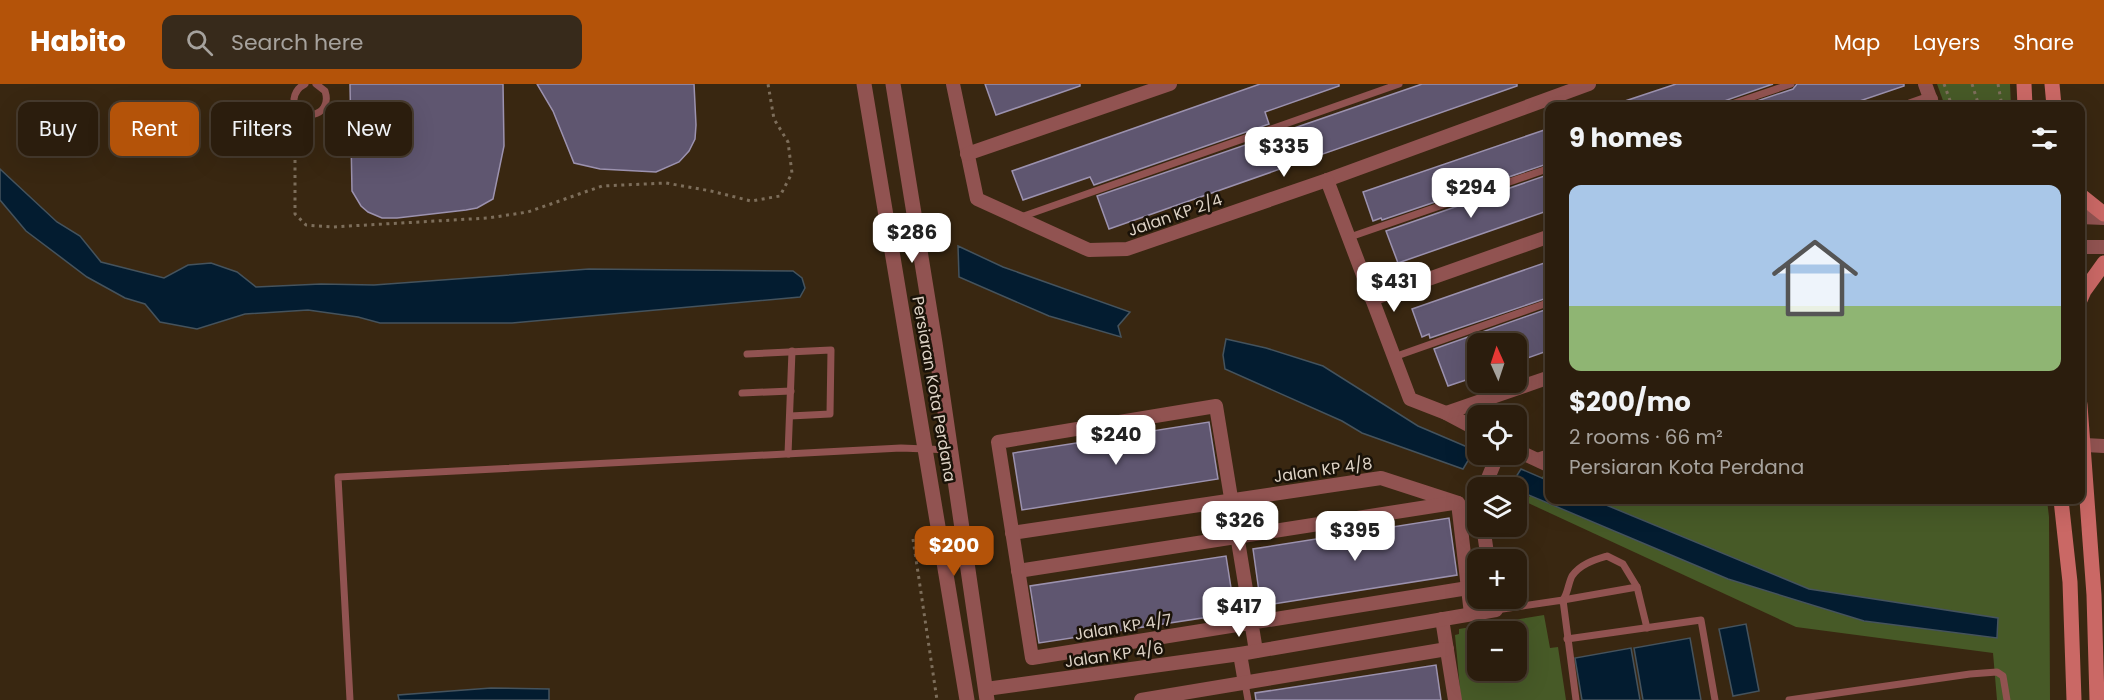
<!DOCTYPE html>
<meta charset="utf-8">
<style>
:root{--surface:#2b1d0d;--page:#372a1b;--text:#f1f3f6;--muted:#a6a29d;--line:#473b2e;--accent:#b45309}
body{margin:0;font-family:Poppins,sans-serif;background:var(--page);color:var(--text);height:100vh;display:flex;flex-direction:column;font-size:22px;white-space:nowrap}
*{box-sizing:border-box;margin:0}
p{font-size:20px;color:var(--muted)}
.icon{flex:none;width:33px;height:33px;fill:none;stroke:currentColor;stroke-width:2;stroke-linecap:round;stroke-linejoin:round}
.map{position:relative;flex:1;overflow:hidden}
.panel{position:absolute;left:1545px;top:18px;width:540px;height:402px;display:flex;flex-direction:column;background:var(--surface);border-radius:12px;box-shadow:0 6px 24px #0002,0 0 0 2px var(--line)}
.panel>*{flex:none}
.banner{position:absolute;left:18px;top:18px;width:570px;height:54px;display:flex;gap:12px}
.needle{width:39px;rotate:357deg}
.tools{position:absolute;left:1467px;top:249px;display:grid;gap:12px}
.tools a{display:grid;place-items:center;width:60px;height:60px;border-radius:12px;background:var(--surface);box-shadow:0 6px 24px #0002,0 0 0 2px var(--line);font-size:30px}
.price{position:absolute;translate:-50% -51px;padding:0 14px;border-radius:12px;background:#fff;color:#222;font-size:20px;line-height:39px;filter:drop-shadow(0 2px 3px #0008)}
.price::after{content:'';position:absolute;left:50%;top:36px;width:18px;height:14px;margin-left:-9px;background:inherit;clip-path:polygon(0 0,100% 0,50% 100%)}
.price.active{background:var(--accent);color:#fff}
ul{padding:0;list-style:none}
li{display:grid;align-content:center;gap:12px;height:318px;padding:0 24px}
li+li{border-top:2px solid var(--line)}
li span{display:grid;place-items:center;height:186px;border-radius:12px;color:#555}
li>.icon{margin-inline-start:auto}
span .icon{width:108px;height:108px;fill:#fffc;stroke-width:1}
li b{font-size:26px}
h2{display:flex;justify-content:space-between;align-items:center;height:72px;padding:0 24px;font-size:26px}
.pill{padding:0 21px;border-radius:12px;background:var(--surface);box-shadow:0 6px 24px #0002,0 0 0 2px var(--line);font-size:21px;line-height:54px}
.pill.active{background:var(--accent);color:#fff}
header{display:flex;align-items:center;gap:36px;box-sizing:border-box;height:84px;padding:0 30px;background:var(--accent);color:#fff}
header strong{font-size:28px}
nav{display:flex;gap:33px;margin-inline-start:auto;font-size:21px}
.search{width:420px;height:54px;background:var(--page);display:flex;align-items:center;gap:15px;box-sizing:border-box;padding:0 21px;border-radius:12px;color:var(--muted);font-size:22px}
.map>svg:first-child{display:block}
.green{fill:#475a27;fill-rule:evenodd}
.water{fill:#031c30;stroke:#45535d;stroke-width:1.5}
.building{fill:#5f5670;stroke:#9c92af;stroke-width:1.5}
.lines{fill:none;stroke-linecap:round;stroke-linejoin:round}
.path{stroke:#7d6e5b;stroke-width:3;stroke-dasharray:3 4.5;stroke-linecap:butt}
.service{stroke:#915351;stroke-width:7}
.minor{stroke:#915351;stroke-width:14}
.tertiary{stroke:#915351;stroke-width:15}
.secondary{stroke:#ca6865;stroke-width:15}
.labels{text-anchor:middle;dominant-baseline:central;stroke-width:5;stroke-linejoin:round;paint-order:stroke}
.street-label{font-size:16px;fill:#ded3c6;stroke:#1a1208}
</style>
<header>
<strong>Habito</strong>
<div class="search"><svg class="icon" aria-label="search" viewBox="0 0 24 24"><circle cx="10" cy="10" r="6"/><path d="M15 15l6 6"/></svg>Search here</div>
<nav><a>Map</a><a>Layers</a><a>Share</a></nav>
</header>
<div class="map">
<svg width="2104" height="616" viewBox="0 0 2104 616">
<rect width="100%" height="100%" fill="#392711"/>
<g class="green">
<polygon points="1937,0 2010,0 2011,22 1945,22"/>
<polygon points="1546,387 1549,388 1550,416 1619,416 1633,421 1648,416 2047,416 2049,433 2050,616 1997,616 1993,569 1796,543 1526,418"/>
<path d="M1544 531 1550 564 1558 563 1566 616H1461L1455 551 1459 550V545ZM1478 548H1516V586H1478Z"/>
</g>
<g class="water">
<polygon points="0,85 57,138 80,152 101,178 164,194 188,181 211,179 237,188 256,203 321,200 374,201 589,185 793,187 802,194 805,204 800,213 512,239 380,239 358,233 308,226 245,230 197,245 160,238 145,220 125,214 87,193 26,147 0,116"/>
<polygon points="958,162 1003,183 1130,228 1118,242 1121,253 1049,232 959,193"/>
<polygon points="1226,255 1266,264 1323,282 1418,342 1472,365 1469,375 1463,385 1362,349 1342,337 1225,285 1223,271"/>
<polygon points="1521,385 1549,397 1550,416 1594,416 1809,505 1998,534 1997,554 1864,537 1728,495 1517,406 1516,404 1513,403 1514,396"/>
<polygon points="1746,540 1759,607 1733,612 1719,545"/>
<polygon points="1690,554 1701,616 1643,616 1634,564"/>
<polygon points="1631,564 1640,616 1582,616 1575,574"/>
<polygon points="491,604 549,605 549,616 399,616 398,611"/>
</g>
<g class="building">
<polygon points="350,0 503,0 504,62 493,115 477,124 466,126 397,134 382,134 368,128 361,122 352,107"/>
<polygon points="537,0 694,0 696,41 695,55 689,67 679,78 656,88 600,85 574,79 553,27"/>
<polygon points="985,0 1080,0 1080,2 996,31"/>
<polygon points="1260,0 1339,0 1339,2 1265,28 1269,40 1094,101 1090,93 1023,116 1012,87"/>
<polygon points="1422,0 1517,0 1517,2 1109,145 1097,112"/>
<polygon points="1676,0 1773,0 1724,17 1721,22 1617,22 1616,20"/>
<polygon points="1797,0 1904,0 1904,2 1845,22 1742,22 1793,5"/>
<polygon points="1550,44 1550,79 1382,136 1381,134 1373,137 1363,108"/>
<polygon points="1550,90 1550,126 1398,179 1386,147"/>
<polygon points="1550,177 1550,213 1430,254 1429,250 1422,253 1412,225"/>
<polygon points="1550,224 1550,266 1516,278 1516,260 1478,260 1478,292 1448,302 1434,265"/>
<polygon points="1209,338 1218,395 1022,426 1013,369"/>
<polygon points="1449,434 1457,491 1261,522 1253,465"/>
<polygon points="1226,472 1235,529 1039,559 1030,502"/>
<polygon points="1436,581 1441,616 1256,616 1255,609"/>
</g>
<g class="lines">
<g class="path">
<polyline points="1944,0 1952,22"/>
<polyline points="1972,0 1979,22"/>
<polyline points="1998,0 2002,22"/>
<polyline points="301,40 295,52 295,130 306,141 332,143 488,134 528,128 602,102 666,99 711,107 751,117 780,112 792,89 788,58 774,35 768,0"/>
<polyline points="913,455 937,616"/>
</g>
<g class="service">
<path d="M305 0C299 3 295 7 294 15 294 39 334 35 325 7L316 0"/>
<polyline points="1726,22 1791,0"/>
<polyline points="1021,133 1399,0"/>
<polyline points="1350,153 1550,84"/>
<polyline points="747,270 831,266 830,330 790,332"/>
<polyline points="1394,273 1550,218"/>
<polyline points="742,309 791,307"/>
<polyline points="788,370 792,267"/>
<polyline points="1535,373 1550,368"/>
<path d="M1563 516C1568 509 1568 500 1572 492 1580 480 1594 476 1607 472L1623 480 1637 503 1647 544"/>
<polyline points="1563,516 1637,503"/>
<polyline points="1496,526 1563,516 1576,616"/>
<polyline points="1567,555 1701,536 1715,616"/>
<polyline points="1245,599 1248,616"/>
<polyline points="350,616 338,393 901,364 951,366"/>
<polyline points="1789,616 1970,590 1997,588 2003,592 2007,616"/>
</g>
<g class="minor">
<polyline points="953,0 977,115 1089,166 1127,165 1327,96 1589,0"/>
<polyline points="1925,0 1933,22"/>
<polyline points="1911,22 1931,15"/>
<polyline points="967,70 1170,0"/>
<polyline points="1327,96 1410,315 1446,329 1478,346"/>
<polyline points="2080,133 2104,134"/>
<polyline points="2080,163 2104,163"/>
<polyline points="1372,215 1550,152"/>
<polyline points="1446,329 1550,293"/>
<polyline points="2085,361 2104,362"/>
<polyline points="1516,366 1550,382"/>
<polyline points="1484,404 1498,370"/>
<polyline points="1458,419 1471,530"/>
<polyline points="1483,442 1488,476"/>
<polyline points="1012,449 1381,394 1458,419"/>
<polyline points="1018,487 1453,419"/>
<polyline points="1442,535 1455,616"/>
<path d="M1256 567C1242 485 1229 403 1216 322L998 358 1032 574 1468 504"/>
<polyline points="1240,570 1245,599"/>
<polyline points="986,605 1240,570 1496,526 1494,514"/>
<polyline points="1141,616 1447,565"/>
</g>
<g class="tertiary">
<polyline points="864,0 967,616"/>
<polyline points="893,0 935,259 987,616"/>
</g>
<g class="secondary">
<polyline points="2024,0 2025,22"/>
<polyline points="2052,0 2054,22"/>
<polyline points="2080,111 2104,130"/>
<polyline points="2080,216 2084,207 2104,179"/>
<polyline points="2080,321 2094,511 2097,616"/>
<polyline points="2061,416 2070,498 2074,616"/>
</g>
</g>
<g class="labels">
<g class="street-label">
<text transform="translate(1175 131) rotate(-19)">Jalan KP 2/4</text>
<text transform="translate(934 305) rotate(80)">Persiaran Kota Perdana</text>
<text transform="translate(1323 386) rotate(-8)">Jalan KP 4/8</text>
<text transform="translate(1123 543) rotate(-9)">Jalan KP 4/7</text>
<text transform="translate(1114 571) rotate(-8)">Jalan KP 4/6</text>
</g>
</g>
</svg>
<div class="tools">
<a><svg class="needle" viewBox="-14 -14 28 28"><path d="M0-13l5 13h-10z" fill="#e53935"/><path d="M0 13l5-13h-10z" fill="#a6a29d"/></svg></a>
<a><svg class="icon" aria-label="locate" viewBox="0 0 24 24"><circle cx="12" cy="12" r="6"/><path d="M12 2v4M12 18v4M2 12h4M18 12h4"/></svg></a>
<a><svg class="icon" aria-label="layers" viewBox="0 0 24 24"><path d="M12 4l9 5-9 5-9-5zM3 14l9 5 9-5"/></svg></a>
<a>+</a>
<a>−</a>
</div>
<b class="price" style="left:1284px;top:94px">$335</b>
<b class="price" style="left:1471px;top:135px">$294</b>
<b class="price" style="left:912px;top:180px">$286</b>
<b class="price" style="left:1394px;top:229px">$431</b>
<b class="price" style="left:1116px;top:382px">$240</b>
<b class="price" style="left:1240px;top:468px">$326</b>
<b class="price" style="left:1355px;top:478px">$395</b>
<b class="price active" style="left:954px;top:493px">$200</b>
<b class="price" style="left:1239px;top:554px">$417</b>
<div class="banner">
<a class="pill">Buy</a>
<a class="pill active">Rent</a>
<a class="pill">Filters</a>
<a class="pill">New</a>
</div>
<section class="panel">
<h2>9 homes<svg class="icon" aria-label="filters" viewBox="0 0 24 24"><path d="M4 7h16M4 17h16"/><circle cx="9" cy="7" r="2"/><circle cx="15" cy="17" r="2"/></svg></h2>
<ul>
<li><span style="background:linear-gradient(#a9c7e8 65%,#8fb573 0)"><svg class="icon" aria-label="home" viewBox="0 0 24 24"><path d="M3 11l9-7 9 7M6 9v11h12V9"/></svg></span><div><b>$200/mo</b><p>2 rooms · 66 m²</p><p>Persiaran Kota Perdana</p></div></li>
</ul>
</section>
</div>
